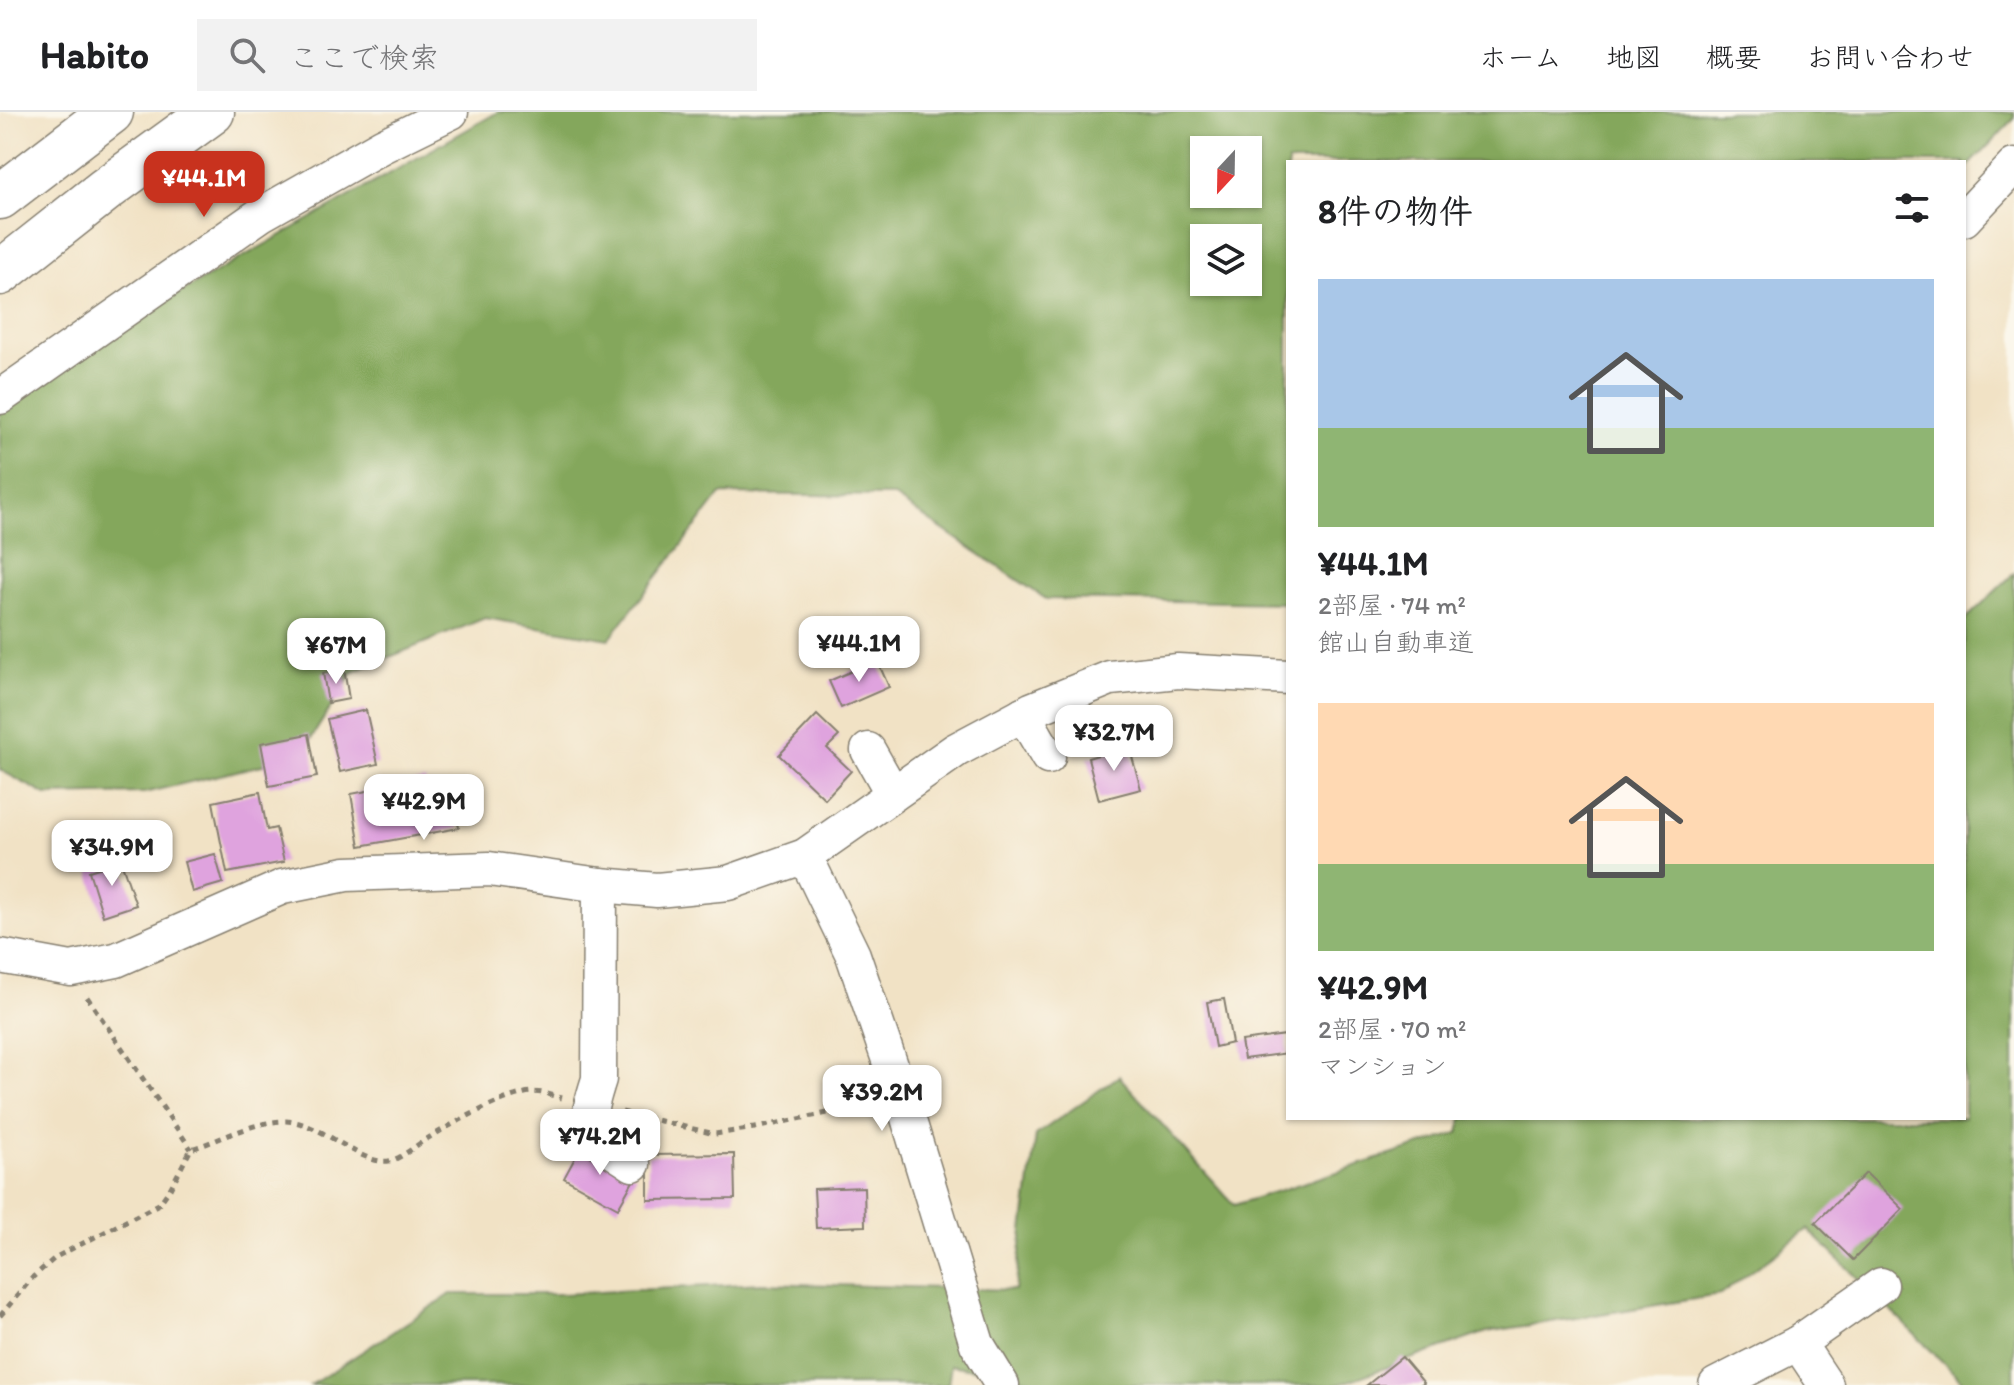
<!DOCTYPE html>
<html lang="ja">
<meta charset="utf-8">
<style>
:root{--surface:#fff;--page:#f2f2f2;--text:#202124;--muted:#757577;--line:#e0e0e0;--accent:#c8321e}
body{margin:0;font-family:Itim,"Klee One",sans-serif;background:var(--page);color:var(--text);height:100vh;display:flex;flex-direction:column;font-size:30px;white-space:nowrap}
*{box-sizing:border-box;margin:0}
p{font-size:26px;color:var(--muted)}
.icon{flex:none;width:44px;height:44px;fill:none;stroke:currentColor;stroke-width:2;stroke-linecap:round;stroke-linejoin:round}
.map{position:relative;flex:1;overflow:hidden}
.sheet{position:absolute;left:1286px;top:48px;width:680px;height:960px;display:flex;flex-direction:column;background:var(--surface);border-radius:0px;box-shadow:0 2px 6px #0004}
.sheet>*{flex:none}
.needle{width:52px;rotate:202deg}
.tools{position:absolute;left:1190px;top:24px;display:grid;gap:16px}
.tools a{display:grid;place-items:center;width:72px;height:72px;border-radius:0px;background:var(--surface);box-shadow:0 2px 6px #0004;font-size:40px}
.price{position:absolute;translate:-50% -68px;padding:0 18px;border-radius:16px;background:#fff;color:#222;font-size:26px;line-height:52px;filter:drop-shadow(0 2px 4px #0008)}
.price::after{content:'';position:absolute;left:50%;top:48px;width:24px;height:18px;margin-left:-12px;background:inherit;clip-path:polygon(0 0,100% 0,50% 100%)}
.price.current{background:var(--accent);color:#fff}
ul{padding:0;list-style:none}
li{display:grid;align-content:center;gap:16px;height:424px;padding:0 32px}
li span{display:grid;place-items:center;height:248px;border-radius:0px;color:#555}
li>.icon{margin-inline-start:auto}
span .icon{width:144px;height:144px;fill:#fffc;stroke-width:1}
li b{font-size:34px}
h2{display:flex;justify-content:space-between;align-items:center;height:96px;padding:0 32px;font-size:34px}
header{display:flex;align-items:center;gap:48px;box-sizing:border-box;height:112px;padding:0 40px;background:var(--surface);border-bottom:2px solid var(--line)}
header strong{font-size:38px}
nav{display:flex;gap:44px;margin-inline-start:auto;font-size:28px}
.search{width:560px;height:72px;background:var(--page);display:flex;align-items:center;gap:20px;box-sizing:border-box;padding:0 28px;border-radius:0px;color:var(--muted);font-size:30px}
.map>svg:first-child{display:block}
.forest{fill:#84a75c;stroke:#50623c;stroke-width:2;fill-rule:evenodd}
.building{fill:#dfa3de}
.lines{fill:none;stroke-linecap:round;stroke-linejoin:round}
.minor-casing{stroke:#867f70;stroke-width:37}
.highway-casing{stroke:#867f70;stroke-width:47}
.path{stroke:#867f70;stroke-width:5;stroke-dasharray:6 6;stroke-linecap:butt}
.minor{stroke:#fff;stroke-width:34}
.highway{stroke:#fff;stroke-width:44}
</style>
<header>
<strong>Habito</strong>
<div class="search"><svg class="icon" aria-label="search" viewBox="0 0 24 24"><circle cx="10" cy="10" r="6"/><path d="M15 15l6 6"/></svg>ここで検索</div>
<nav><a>ホーム</a><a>地図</a><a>概要</a><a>お問い合わせ</a></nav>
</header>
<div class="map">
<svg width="2014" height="1273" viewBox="0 0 2014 1273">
<rect width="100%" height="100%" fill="#fbf7ec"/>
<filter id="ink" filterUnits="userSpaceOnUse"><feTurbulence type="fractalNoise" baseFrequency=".0125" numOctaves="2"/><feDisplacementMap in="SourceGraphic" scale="16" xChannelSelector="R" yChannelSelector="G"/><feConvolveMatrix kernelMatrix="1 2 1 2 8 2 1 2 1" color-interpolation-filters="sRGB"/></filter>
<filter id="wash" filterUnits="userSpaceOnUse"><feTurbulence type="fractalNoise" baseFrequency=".006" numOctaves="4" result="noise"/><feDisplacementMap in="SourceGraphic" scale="32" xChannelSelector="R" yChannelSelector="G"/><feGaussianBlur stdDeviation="1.8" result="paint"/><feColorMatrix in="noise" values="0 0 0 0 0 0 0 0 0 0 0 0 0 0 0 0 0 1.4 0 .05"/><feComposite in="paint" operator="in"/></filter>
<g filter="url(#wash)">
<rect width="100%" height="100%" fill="#f1e2c5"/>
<g class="forest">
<path d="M498 0H2014V7L1964 59V50H1288V491L1046 487 893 384 721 382 609 527 485 506 353 560 300 644 144 681 46 683 0 658V287L21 271ZM1204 38H1248V82H1204ZM1204 126H1248V170H1204Z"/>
<polygon points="2014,461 2014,1273 1966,1273 1808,1117 1720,1183 1487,1220 1337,1273 1058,1273 951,1253 948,1273 311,1273 451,1182 563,1182 762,1171 1015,1178 1036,1023 1119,964 1234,1093 1459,1021 1462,1006 1964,1006 1964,509"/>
</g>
<g id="blocks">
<g class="building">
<polygon points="877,548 889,575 841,596 829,569"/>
<polygon points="344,557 349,587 328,591 323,561"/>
<polygon points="366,598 378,652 340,660 327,607"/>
<polygon points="817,603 839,624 827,636 851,659 825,687 779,643"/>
<polygon points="309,622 317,665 269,674 261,631"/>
<polygon points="1129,634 1141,677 1099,688 1088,646"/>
<polygon points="425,668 429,686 453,681 459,716 360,734 351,682"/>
<polygon points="260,680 267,718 276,716 284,750 227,761 213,690"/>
<polygon points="215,742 223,771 192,780 184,750"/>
<polygon points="121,749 136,793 103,804 89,759"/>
<polygon points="1224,887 1232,931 1215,935 1207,890"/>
<polygon points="1286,923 1288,941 1244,947 1241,929"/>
<polygon points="582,1033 636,1064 618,1096 564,1066"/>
<polygon points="734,1042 735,1087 648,1088 648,1043"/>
<polygon points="1866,1061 1903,1097 1853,1148 1815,1111"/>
<polygon points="864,1075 865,1114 816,1116 814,1077"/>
<polygon points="1402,1245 1424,1271 1422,1273 1367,1273"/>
</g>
</g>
</g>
<g filter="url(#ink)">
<use href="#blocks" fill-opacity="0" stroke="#867f70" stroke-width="2"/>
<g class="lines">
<g class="minor-casing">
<g id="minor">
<polyline points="1964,107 2014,54"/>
<polyline points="0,285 260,103 382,34 451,0"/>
<polyline points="1023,602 1048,645"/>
<polyline points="868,638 893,682"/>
<polyline points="805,744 853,843 902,986 977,1232 1002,1273"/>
<path d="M600 773 599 967C581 1023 586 1021 633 1052"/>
<polyline points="0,844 71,857 116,848 282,775 346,762 489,757 600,773 657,778 728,771 805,744 956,638 1031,598 1110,566 1178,559 1288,565"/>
<polyline points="1798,1231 1826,1273"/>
<polyline points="1716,1273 1798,1231 1881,1173"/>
</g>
</g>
<g class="highway-casing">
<g id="highway">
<polyline points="0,85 111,0"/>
<polyline points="0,161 105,78 212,0"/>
</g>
</g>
<g class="path">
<polyline points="87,885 191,1037"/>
<polyline points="622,1000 715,1022 755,1016 871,992"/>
<path d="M0 1204 33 1165 56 1145 159 1092 170 1077 191 1037C221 1028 254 1009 286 1009 324 1010 364 1058 393 1048 404 1044 415 1034 425 1028 450 1013 497 987 525 981 537 978 551 983 562 986"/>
</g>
<use href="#minor" class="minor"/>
<use href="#highway" class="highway"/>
</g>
</g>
</svg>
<div class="tools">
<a><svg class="needle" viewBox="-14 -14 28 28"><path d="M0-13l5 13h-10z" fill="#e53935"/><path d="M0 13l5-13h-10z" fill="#757577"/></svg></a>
<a><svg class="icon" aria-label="layers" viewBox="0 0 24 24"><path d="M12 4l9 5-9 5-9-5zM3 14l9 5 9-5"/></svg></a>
</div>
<b class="price current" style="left:204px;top:107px">¥44.1M</b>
<b class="price" style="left:859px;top:572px">¥44.1M</b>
<b class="price" style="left:336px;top:574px">¥67M</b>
<b class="price" style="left:1114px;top:661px">¥32.7M</b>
<b class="price" style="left:424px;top:730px">¥42.9M</b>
<b class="price" style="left:112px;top:776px">¥34.9M</b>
<b class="price" style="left:882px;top:1021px">¥39.2M</b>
<b class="price" style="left:600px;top:1065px">¥74.2M</b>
<section class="sheet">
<h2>8件の物件<svg class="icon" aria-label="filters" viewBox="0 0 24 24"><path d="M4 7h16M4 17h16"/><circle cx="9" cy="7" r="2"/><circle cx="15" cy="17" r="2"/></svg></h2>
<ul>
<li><span style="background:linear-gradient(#a9c7e8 60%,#8fb573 0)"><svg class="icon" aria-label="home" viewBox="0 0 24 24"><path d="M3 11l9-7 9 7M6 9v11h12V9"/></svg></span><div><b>¥44.1M</b><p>2部屋 · 74 m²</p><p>館山自動車道</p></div></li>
<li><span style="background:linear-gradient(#ffd9b3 65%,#8fb573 0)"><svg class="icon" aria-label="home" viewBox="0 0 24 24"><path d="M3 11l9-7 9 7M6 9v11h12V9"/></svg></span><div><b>¥42.9M</b><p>2部屋 · 70 m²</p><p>マンション</p></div></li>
</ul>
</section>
</div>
